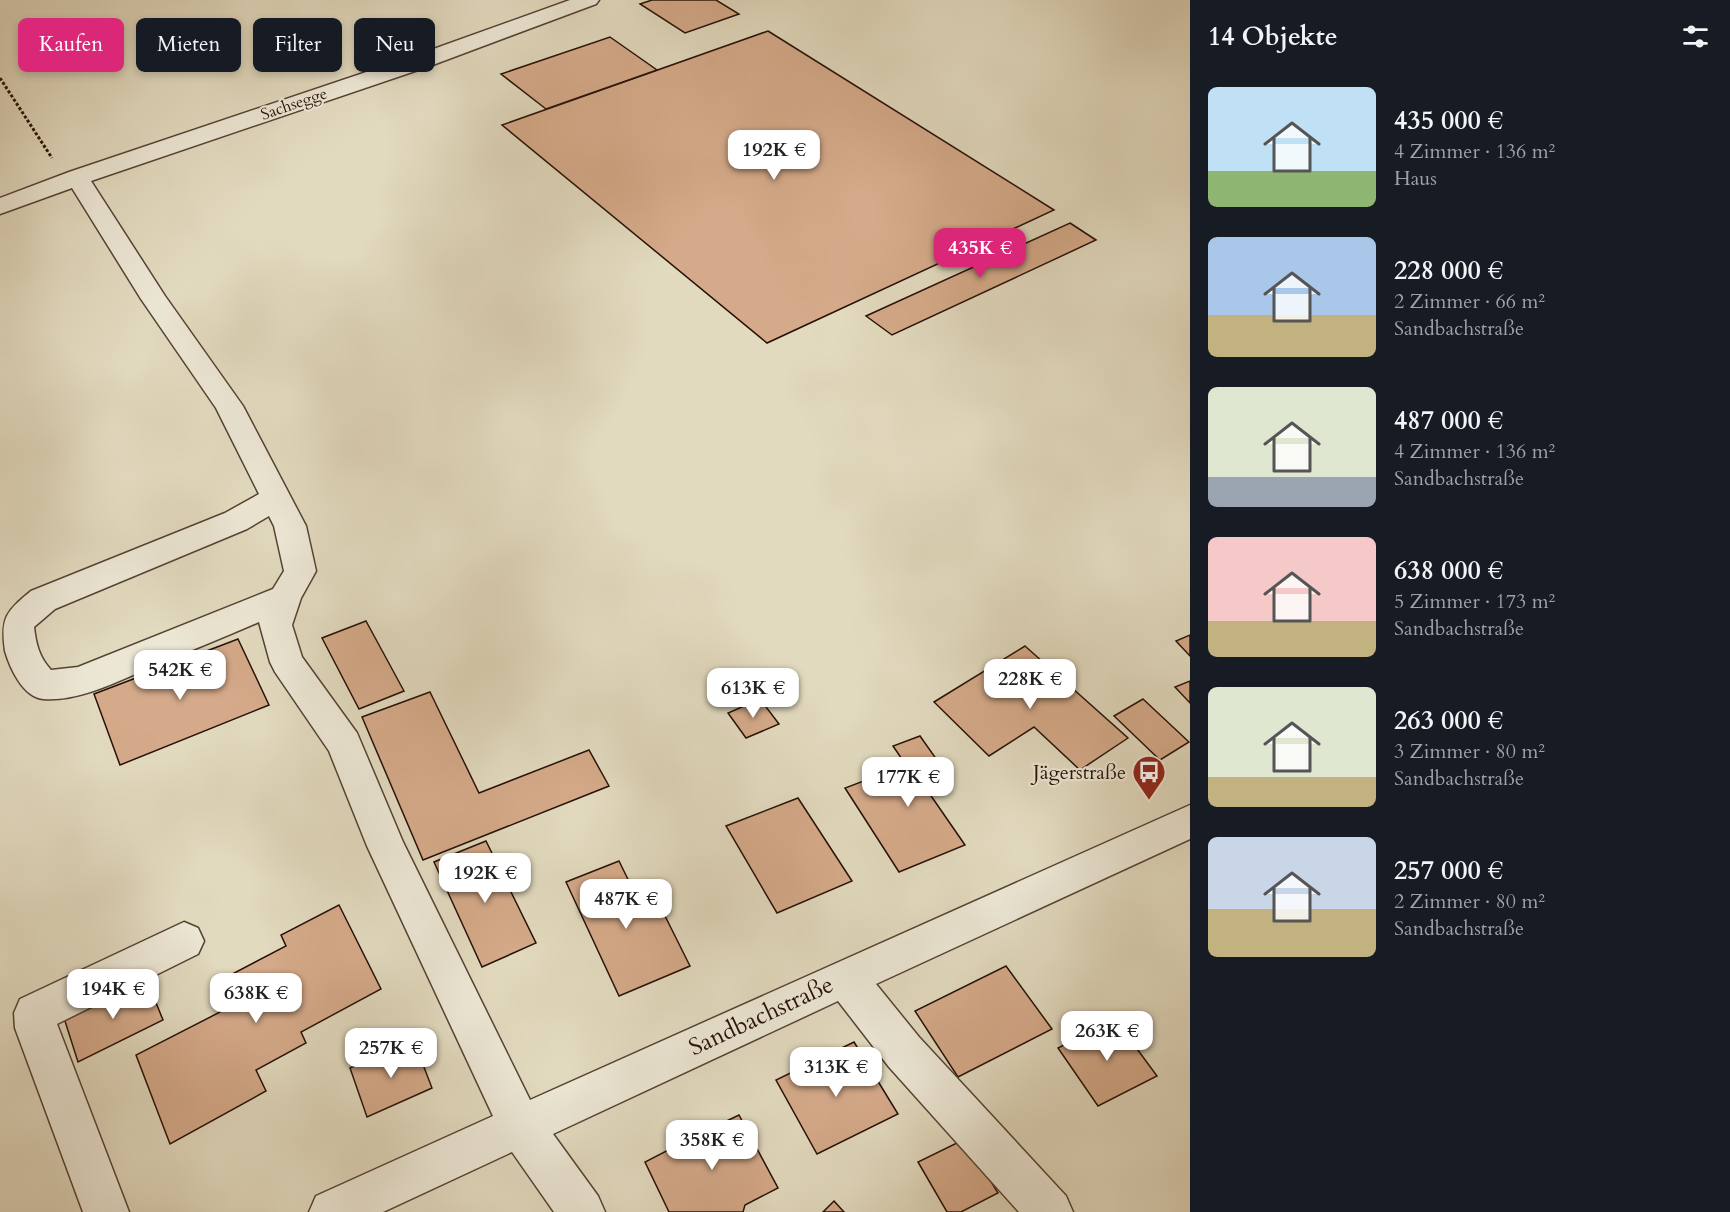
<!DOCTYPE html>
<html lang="de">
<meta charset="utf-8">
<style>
:root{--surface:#171b24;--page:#242831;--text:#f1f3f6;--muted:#9ea1a6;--accent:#db2777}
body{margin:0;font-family:Cardo,serif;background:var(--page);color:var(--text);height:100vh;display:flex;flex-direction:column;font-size:22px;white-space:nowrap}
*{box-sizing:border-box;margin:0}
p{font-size:20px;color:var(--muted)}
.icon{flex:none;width:33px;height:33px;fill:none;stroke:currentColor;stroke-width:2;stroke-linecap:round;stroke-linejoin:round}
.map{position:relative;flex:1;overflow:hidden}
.sheet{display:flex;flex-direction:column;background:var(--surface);width:540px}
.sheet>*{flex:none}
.guide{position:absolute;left:18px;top:18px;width:570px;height:54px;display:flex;gap:12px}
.price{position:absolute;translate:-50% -51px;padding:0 14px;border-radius:12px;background:#fff;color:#222;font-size:20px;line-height:39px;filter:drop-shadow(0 2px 3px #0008)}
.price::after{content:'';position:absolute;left:50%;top:36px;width:18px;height:14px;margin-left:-9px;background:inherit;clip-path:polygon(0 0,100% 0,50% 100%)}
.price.selected{background:var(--accent);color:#fff}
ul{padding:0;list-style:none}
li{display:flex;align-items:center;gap:18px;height:150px;padding:0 18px}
li span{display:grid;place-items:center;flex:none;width:168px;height:120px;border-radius:9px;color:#555}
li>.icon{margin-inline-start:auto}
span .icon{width:72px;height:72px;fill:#fffc;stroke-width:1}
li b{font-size:26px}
h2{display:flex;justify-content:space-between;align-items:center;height:72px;padding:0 18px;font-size:26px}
.chip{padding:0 21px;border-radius:9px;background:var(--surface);box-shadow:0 3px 9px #0003;font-size:21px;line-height:54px}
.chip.selected{background:var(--accent);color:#fff}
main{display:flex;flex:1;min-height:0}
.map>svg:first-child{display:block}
.building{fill:#d5aa8a;stroke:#261006;stroke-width:1.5}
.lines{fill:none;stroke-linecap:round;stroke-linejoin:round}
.minor-casing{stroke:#554234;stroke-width:3}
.path{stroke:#261006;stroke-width:3;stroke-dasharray:3 2;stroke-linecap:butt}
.minor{fill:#ece7d5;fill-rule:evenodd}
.labels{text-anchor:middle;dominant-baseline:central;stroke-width:4.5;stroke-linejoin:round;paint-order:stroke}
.far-street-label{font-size:16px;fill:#261006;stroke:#ece7d5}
.poi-label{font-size:20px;fill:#261006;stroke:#ece7d5;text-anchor:end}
.near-street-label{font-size:24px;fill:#261006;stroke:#ece7d5}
</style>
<main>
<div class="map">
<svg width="1190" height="1212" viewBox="0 0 1190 1212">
<rect width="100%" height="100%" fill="#e2dabf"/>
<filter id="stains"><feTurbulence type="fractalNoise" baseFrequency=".00333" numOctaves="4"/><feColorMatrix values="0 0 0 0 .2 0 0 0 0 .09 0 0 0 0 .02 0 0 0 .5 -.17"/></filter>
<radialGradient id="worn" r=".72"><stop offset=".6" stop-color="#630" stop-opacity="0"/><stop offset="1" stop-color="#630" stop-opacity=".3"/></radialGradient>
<g class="building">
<polygon points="652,0 716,0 739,14 685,33 640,4"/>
<polygon points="768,31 1054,210 767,343 502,125"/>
<polygon points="610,37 657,70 546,109 501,74"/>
<polygon points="1070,223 1096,240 892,335 866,316"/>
<polygon points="366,621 404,691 359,709 322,638"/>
<polygon points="1190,635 1190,656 1176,641"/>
<polygon points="238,639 269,705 120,765 94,694"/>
<polygon points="1025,646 1128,738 1080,770 1034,727 989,756 934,702"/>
<polygon points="1190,681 1190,703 1175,687"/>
<polygon points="430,692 479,793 589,750 609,786 423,860 362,717"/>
<polygon points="760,699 779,724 746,738 728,713"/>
<polygon points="1143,699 1189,742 1160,760 1114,716"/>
<polygon points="920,736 951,780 927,790 965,845 899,872 845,788 906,765 893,746"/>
<polygon points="798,798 852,881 777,913 726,826"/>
<polygon points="486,841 536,943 482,967 434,862"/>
<polygon points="619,861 646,916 662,910 690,966 619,996 566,882"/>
<polygon points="339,905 381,989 301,1032 306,1043 256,1070 266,1091 170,1144 136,1055 224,1010 213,984 286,946 281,935"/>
<polygon points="1006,966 1052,1029 958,1077 915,1011"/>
<polygon points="146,978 163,1020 78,1062 64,1018"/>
<polygon points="1115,1019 1157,1076 1098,1106 1058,1048"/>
<polygon points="414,1041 432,1088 367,1117 350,1068"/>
<polygon points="854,1042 898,1114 817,1154 776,1080"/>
<polygon points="739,1115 778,1188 745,1205 743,1212 669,1212 645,1162 682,1143 687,1125 706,1131"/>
<polygon points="965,1139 998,1193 961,1212 947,1212 918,1162"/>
<polygon points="834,1201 844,1212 823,1212"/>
</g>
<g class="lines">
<g class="minor-casing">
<g id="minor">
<path d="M570 0H599L596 4 430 66 91 181 165 296 243 406 306 526 316 571 301 598 292 625 302 657 357 733 403 842 530 1100 1190 805V839L876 984 919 1037 1066 1196 1073 1212H1019L889 1067 838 1001 553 1134 598 1196 605 1212H554L512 1152 383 1212H309L316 1196 493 1116 367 846 329 751 275 672 270 662 259 622C224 637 188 652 153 666 121 680 79 702 43 699 23 697 10 668 5 651 0 617 7 611 31 591L225 513 259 494 216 408 141 299 72 188 0 214V198L69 172 414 56ZM269 516 274 526 284 571 273 589 78 667 51 670C39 657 36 644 34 627L55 609 247 529Z"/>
<polygon points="184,922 198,928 204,941 198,954 57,1024 129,1212 83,1212 15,1028 14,1013 20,999"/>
</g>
</g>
<polyline class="path" points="0,78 52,158"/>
<use href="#minor" class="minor"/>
</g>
<defs>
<g id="bus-pin" transform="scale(1.725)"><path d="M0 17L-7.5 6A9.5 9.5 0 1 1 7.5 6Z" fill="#8f2418" stroke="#ece7d5"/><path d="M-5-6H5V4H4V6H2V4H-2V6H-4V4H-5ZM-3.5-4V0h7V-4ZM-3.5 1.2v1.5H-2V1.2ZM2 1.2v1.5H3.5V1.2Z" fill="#fff"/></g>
</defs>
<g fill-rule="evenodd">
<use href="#bus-pin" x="1149" y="772"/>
</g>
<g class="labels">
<g class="far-street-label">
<text transform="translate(294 104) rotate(-19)">Sachsegge</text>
</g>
<g class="poi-label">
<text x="1126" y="772">Jägerstraße</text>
</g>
<g class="near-street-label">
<text transform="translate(761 1016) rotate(-25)">Sandbachstraße</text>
</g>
</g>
<rect width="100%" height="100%" filter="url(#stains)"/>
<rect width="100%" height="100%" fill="url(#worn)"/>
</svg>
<b class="price" style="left:774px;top:181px">192K €</b>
<b class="price selected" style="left:980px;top:279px">435K €</b>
<b class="price" style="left:180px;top:701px">542K €</b>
<b class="price" style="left:1030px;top:710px">228K €</b>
<b class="price" style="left:753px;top:719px">613K €</b>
<b class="price" style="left:908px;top:808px">177K €</b>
<b class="price" style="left:485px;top:904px">192K €</b>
<b class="price" style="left:626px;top:930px">487K €</b>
<b class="price" style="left:113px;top:1020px">194K €</b>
<b class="price" style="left:256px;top:1024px">638K €</b>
<b class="price" style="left:1107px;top:1062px">263K €</b>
<b class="price" style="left:391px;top:1079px">257K €</b>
<b class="price" style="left:836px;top:1098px">313K €</b>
<b class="price" style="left:712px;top:1171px">358K €</b>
<div class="guide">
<a class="chip selected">Kaufen</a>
<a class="chip">Mieten</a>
<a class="chip">Filter</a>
<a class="chip">Neu</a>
</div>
</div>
<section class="sheet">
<h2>14 Objekte<svg class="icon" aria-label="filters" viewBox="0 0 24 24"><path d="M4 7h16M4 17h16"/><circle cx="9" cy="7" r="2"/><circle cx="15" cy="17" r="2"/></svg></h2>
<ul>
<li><span style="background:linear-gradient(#bfe0f5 70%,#8fb573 0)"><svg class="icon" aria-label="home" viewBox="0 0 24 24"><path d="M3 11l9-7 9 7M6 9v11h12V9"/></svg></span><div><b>435 000 €</b><p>4 Zimmer · 136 m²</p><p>Haus</p></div></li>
<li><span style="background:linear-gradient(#a9c7e8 65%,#c2b280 0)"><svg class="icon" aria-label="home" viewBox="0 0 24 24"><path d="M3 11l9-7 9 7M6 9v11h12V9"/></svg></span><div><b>228 000 €</b><p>2 Zimmer · 66 m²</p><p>Sandbachstraße</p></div></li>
<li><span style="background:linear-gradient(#dfe7d0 75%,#9aa5b1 0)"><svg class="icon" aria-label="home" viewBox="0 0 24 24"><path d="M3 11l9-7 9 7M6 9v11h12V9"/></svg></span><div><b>487 000 €</b><p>4 Zimmer · 136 m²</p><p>Sandbachstraße</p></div></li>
<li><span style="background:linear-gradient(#f6c9c9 70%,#c2b280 0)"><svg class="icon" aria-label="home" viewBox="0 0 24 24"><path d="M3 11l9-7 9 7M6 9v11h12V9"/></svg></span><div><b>638 000 €</b><p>5 Zimmer · 173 m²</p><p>Sandbachstraße</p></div></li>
<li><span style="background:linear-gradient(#dfe7d0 75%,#c2b280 0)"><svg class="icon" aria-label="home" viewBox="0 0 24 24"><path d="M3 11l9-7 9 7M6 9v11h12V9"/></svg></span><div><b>263 000 €</b><p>3 Zimmer · 80 m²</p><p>Sandbachstraße</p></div></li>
<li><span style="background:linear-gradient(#c9d6e8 60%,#c2b280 0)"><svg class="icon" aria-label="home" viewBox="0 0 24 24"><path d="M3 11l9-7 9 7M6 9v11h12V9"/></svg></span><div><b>257 000 €</b><p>2 Zimmer · 80 m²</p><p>Sandbachstraße</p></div></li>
</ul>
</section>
</main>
